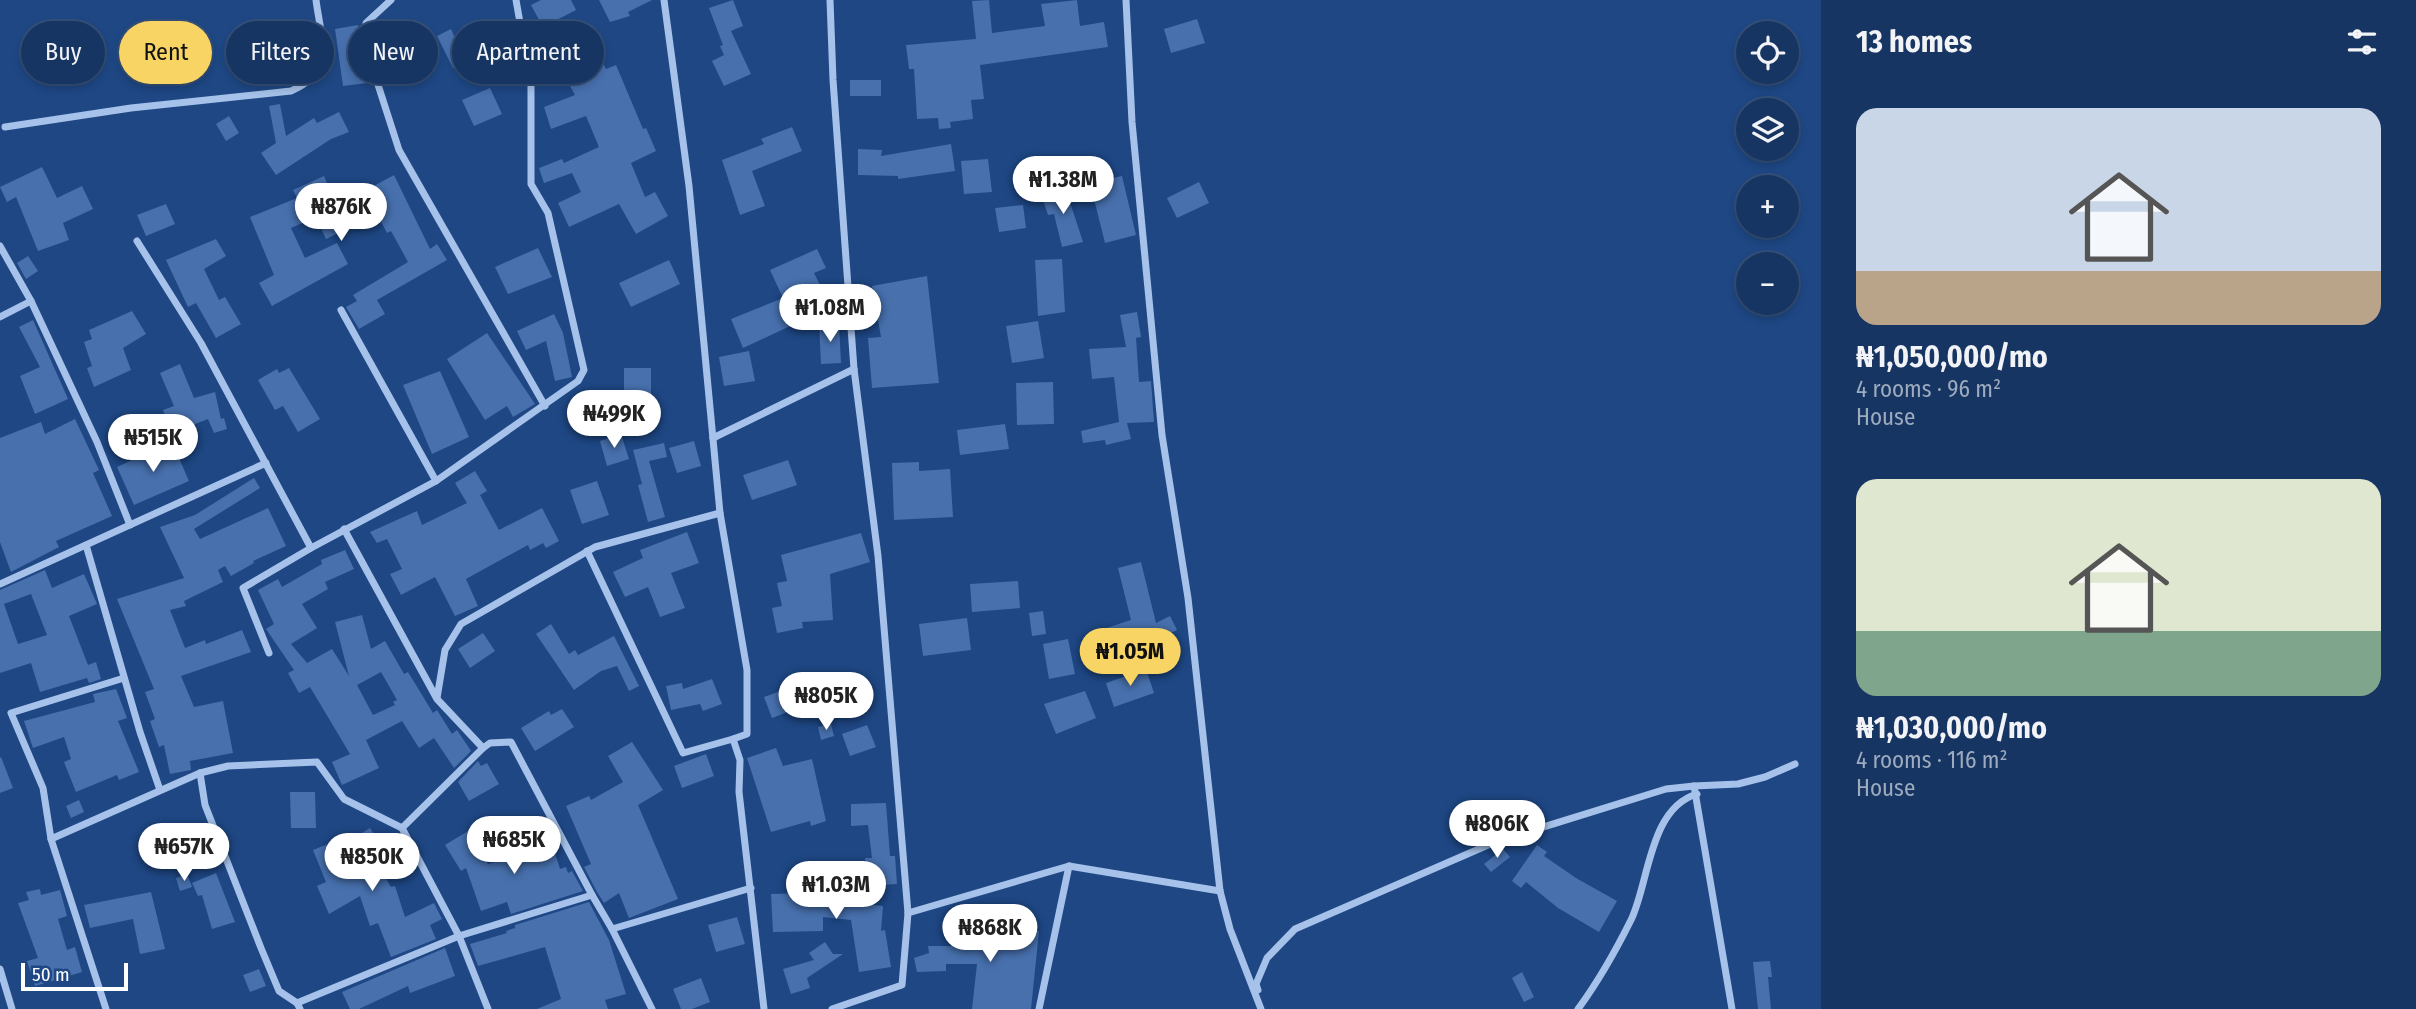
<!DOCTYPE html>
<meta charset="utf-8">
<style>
:root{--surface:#163563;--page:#1f3d69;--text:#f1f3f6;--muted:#9eabbe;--line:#355078;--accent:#f8d465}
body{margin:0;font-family:"Fira Sans Condensed",sans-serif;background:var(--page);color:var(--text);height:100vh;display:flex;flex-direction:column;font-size:26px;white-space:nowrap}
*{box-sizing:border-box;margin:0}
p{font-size:23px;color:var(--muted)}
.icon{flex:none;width:38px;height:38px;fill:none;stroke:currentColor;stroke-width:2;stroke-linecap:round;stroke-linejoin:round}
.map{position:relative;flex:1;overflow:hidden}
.panel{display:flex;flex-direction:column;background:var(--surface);width:595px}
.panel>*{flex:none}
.hud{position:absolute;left:21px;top:21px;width:665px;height:63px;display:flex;gap:14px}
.controls{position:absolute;left:1736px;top:21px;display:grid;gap:14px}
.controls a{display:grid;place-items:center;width:63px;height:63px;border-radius:50%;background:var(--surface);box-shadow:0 4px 10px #0003,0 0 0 2px var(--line);font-size:35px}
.scale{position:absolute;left:21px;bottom:18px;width:107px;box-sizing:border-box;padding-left:7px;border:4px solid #fff;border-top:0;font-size:19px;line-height:24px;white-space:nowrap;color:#fff;-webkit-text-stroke:5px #1e4784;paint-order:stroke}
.price{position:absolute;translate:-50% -60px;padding:0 16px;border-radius:24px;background:#fff;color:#222;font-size:23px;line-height:46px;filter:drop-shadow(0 2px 4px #0008)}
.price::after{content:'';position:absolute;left:50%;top:42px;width:21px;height:16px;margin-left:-10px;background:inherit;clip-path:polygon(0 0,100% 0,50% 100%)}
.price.on{background:var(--accent);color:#111}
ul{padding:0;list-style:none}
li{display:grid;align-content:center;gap:14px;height:371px;padding:0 35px}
li span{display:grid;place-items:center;height:217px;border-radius:21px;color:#555}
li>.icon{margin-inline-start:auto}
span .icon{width:126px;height:126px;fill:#fffc;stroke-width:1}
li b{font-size:30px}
h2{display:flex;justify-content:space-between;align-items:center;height:84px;padding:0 35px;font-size:30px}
.tag{padding:0 24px;border-radius:32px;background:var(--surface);box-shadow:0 4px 10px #0003,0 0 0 2px var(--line);font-size:24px;line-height:63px}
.tag.on{background:var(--accent);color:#111}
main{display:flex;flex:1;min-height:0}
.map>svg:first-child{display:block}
.building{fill:#4770ad;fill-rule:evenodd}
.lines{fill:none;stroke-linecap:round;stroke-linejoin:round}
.minor{stroke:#a6c2ea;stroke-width:7}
</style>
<main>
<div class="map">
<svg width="1821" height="1009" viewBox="0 0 1821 1009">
<rect width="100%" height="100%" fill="#1e4784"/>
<g class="building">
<polygon points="541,0 571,0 576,10 543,27 531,5"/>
<polygon points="599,0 652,0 628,12 630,16 610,22"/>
<polygon points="733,0 743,26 731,31 751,74 724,86 712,61 724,55 720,46 723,45 709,8"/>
<polygon points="989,0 992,33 1045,26 1041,4 1077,0 1080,26 1104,22 1108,47 980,65 984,99 971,100 973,119 950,122 951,128 939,129 938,118 917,119 914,69 909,69 906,45 976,39 972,1"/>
<polygon points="1197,19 1205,43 1171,53 1164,29"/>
<polygon points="358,25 367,83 343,86 335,29"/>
<polygon points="482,25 493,47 453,68 437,36 451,29 455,38"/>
<polygon points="588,36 606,69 616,65 643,129 646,128 656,151 631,163 645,197 655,192 668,216 636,234 619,204 569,227 558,203 581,192 572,173 544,183 539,168 562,159 564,163 599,147 586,116 551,129 544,107 575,95 553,55"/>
<rect x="850" y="80" width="31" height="16"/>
<polygon points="490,88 502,114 474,126 462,100"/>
<polygon points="280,104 286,136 314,118 317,123 339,112 349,132 331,139 276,175 261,153 276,143 269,106"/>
<polygon points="229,116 239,133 226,141 216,124"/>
<polygon points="792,127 802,151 752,171 765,206 740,215 722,160 764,144 761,139"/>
<polygon points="951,144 955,171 898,179 898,176 858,175 858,149 882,150 881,156"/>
<polygon points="988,159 992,192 964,194 961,161"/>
<polygon points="42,167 57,198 82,186 93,209 63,223 69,240 38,251 16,197 7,202 0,187"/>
<polygon points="394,175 430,249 437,244 447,260 377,300 385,314 359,329 346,307 357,301 353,295 408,262 391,231 387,233 377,214 326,239 316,217 291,228 305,258 337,243 348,264 272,306 259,283 274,275 250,217 297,198 293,190 324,176 337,206"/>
<polygon points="1122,176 1136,235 1105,243 1090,183"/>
<polygon points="1199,182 1209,203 1177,218 1167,198"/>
<polygon points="1065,187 1083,242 1062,247 1054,214 1048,215 1041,194"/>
<polygon points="166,204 175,224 146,236 137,215"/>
<polygon points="1023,205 1026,228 999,232 995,208"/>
<polygon points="216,239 226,256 204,269 219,300 225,297 241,324 216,338 196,303 188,307 166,260"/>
<polygon points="538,248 552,277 508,294 495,267"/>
<polygon points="817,249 826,268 814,273 831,307 743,348 731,319 783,298 770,270"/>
<polygon points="28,256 38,271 26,279 17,263"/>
<polygon points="1062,259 1065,312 1038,316 1035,260"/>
<polygon points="669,260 680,284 631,307 619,283"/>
<polygon points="927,276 939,383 872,388 868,338 881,337 872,286"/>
<polygon points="132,311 146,334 123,348 131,370 94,387 87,368 92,366 84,342 92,339 89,330"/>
<polygon points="1137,312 1141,337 1136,338 1139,382 1151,381 1154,422 1127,423 1131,439 1106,445 1105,440 1083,443 1081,431 1119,422 1114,377 1092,379 1089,349 1126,347 1120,315"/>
<polygon points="554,314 563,333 572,377 555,381 546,341 526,350 517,331"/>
<polygon points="33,320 68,399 35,414 20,376 40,367 19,327"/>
<polygon points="1038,321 1044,358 1012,363 1006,326"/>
<polygon points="839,323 841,363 821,364 819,324"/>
<polygon points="487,333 535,404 513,417 507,406 485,420 447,359"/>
<polygon points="749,351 755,381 724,386 719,357"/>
<polygon points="180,364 194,398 215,392 221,419 224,418 227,429 214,433 208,419 172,433 163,410 174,406 160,373"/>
<polygon points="289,368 320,419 298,432 283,406 275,410 258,380 277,369 279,373"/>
<rect x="624" y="368" width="27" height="27"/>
<polygon points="440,371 469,437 432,454 403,385"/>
<polygon points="1053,382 1054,424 1017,425 1016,383"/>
<polygon points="75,419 99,470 93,473 112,516 56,541 59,547 11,572 0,542 0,438 41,422 45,434"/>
<polygon points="1005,424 1009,449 960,455 957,430"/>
<polygon points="621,434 629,459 607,466 600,441"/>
<polygon points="694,441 701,466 677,473 669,448"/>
<polygon points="172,442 189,481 134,505 117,467"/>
<polygon points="664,443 667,457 649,461 665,517 648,522 638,485 642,484 633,450"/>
<polygon points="788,460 797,485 752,500 743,475"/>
<polygon points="919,462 919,471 950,469 953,517 894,520 892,463"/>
<polygon points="475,471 487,491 480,495 499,530 542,508 559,541 546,548 543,543 530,550 528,545 466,579 478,606 455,616 435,577 401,595 390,574 402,569 387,539 377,543 370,532 417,511 422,525 467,503 455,483"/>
<polygon points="254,478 260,488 194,529 200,539 268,508 286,546 253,561 254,563 231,576 225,566 218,570 223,582 184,601 186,606 170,610 185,648 205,640 206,644 242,630 251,652 181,676 194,707 223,701 233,753 190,761 191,770 170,774 164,745 159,747 150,721 155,719 145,692 154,689 117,599 184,578 160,527 195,515"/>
<polygon points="597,481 609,515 582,524 570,490"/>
<polygon points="687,532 699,563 671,573 685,608 660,617 648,587 625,597 613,572 643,558 640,550"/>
<polygon points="861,533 870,562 830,574 833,620 802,622 803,628 777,633 772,608 782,606 777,583 787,581 781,555"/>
<path d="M345 550 354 569 325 582 328 589 302 604 317 628 291 644 307 663 332 649 349 676 335 622 362 615 371 649 385 641 404 674 408 672 433 713 437 710 452 734 457 730 471 751 454 768 434 738 419 748 402 721 366 740 379 768 342 785 332 762 350 754 310 687 299 693 288 673 294 670 266 629 274 624 258 590 278 579 282 587 322 564 321 560ZM381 672 397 700 393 702 395 705 373 715 357 685Z"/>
<polygon points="1141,562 1156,623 1170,616 1177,630 1102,665 1091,633 1131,620 1118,568"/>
<path d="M45 570 52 588 84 574 97 604 69 616 88 665 96 662 101 679 89 683 87 678 40 692 31 663 0 673V590ZM31 594 47 635 18 644 4 604Z"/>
<polygon points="1018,581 1020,608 972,612 970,584"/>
<polygon points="1043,611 1046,634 1032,636 1029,613"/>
<polygon points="967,618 971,650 923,656 919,624"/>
<polygon points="551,624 569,654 575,650 578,655 614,636 639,686 629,691 617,666 601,671 574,690 536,634"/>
<polygon points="483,633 495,651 470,668 458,649"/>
<polygon points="1068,639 1075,674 1049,679 1043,644"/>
<polygon points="1146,669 1154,693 1114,707 1106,683"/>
<polygon points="712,679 722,704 703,711 700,704 671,710 666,686 682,683 683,689"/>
<polygon points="800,684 808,704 772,718 764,697"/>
<polygon points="116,689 127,718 118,721 139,772 119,780 117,775 76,792 64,762 71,759 64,737 33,748 24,721 95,702 93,694"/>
<polygon points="1085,691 1096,718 1056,734 1044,704"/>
<polygon points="562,709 574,727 535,751 521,728 549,711 551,715"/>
<polygon points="831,724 834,736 821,740 818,727"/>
<polygon points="867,725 876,747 850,756 842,734"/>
<polygon points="632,742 663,790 638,805 678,899 629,918 619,893 604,903 597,892 584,867 591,864 566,806 589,796 591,800 623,782 608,756"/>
<polygon points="776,748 783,766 812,759 826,821 811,826 810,821 771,832 747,758"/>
<polygon points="706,754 714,776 682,788 674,766"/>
<polygon points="1,757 13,788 0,793 0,758"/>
<polygon points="478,761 481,766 487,763 499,784 469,801 458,782"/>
<polygon points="290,792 315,792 316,828 291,828"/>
<polygon points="79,800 84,812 71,818 66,806"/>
<polygon points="886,803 890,856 895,856 897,884 867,886 865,858 872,858 868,825 851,826 851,804"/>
<polygon points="370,828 383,849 373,856 391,887 395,886 405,917 434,903 442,919 430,925 436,939 391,957 378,923 370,926 360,896 329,914 317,886 326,882 313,850 333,842 338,842 339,847"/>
<polygon points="468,831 488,864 552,844 560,869 566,867 568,873 572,871 583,891 511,914 507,902 481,911 466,868 461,871 445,845"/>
<polygon points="1537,845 1547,852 1544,856 1576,878 1617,901 1599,932 1558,908 1526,882 1521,888 1512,881"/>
<polygon points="1503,849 1510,857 1491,872 1484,864"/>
<polygon points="216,873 235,922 212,929 202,895 198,896 192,883"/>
<polygon points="187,874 192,887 180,891 176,878"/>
<polygon points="40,889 41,895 60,890 67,916 58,919 67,950 75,947 82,972 35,986 27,961 38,958 18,903 29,900 26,892"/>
<polygon points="151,892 165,949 140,954 133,919 90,928 84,905"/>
<polygon points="845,892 875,895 874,905 883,906 881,931 885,930 891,967 859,972 851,920 823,917 823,931 773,932 771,894"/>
<polygon points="589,902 609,940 626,994 605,1000 608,1009 537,1009 561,999 545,947 478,966 470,944 507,933 506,931 515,928 515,925"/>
<polygon points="737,917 745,944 716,952 708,925"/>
<polygon points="961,918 978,918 978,935 1012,928 1039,931 1031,1009 972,1009 977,964 946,964 946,971 917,972 914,958 929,953 928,946 951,946 950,925 961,925"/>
<polygon points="825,942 833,954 843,954 807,978 810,988 791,994 783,969 814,960 809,953"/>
<polygon points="445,948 455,976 410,993 408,986 359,1009 350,1009 342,992"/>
<polygon points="1770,961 1772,977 1768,977 1771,1009 1758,1009 1753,962"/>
<polygon points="259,969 266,986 250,992 243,975"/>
<polygon points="1522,972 1534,997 1524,1002 1512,978"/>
<polygon points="701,978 710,1002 692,1009 681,1009 673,989"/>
</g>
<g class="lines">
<g class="minor">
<polyline points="391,0 366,23 371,63 399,150 545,406"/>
<polyline points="664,0 689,186 720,513 747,670 747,734 733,739 740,760 739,792 764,1009"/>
<polyline points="830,0 833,80 854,369 878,556 908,913 902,985 832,1009"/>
<polyline points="1126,0 1132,122 1162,435 1188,598 1220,891 1230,929 1261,1009"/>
<path d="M5 127 131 108 291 91C336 72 321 39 316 0"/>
<polyline points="137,241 201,343 311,548 436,481 578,381 584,370 548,213 531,184 531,85 516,0"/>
<polyline points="0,246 31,301"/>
<polyline points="341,310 436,481"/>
<polyline points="0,317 31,301 97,442 130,525"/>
<polyline points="713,438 854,369"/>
<polyline points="344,529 437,699 483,748 402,828"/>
<polyline points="86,545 140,732 160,790"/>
<polyline points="587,551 683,753 733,739"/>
<polyline points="0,584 266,463"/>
<polyline points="269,653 243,588 311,548"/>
<polyline points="437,698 445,650 461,624 595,547 720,513"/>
<polyline points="483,748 490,743 511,742 592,895"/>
<polyline points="200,773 205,805 261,948 279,991 297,1003 300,1009"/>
<polyline points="1694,786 1738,784 1765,777 1795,764"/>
<polyline points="51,839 43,788 11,713 124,678"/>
<polyline points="908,913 1069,866 1220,891"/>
<polyline points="612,929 652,1009"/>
<polyline points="0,969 12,1009"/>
<polyline points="1258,990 1256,984 1267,958 1295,929 1495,842 1666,789 1694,786 1732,1009"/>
<polyline points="297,1003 459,936 592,895 612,929 751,888"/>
<polyline points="106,1009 51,839 200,773 228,766 317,762 344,799 402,828 459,936 488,1009"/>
<polyline points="1039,1009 1069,866"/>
<path d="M1578 1009C1598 982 1616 950 1631 920 1649 883 1649 808 1697 794"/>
</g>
</g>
</svg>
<div class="controls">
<a><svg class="icon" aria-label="locate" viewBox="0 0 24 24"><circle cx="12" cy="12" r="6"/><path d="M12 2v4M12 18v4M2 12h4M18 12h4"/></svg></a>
<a><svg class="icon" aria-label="layers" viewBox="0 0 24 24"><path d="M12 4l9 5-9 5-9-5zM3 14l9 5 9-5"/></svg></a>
<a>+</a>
<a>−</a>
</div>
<div class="scale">50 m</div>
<b class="price" style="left:1063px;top:216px">₦1.38M</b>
<b class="price" style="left:341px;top:243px">₦876K</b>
<b class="price" style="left:830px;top:344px">₦1.08M</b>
<b class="price" style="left:614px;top:450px">₦499K</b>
<b class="price" style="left:153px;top:474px">₦515K</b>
<b class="price on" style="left:1130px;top:688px">₦1.05M</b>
<b class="price" style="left:826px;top:732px">₦805K</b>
<b class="price" style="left:1497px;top:860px">₦806K</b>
<b class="price" style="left:514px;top:876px">₦685K</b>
<b class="price" style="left:184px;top:883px">₦657K</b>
<b class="price" style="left:372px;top:893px">₦850K</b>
<b class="price" style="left:836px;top:921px">₦1.03M</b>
<b class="price" style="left:990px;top:964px">₦868K</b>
<div class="hud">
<a class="tag">Buy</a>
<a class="tag on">Rent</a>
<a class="tag">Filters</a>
<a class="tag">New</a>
<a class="tag">Apartment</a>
</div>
</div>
<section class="panel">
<h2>13 homes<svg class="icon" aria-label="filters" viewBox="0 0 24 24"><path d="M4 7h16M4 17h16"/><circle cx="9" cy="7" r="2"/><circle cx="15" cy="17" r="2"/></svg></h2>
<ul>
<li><span style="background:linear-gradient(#c9d6e8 75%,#b9a48a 0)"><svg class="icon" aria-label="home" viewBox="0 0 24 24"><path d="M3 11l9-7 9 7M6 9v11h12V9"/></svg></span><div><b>₦1,050,000/mo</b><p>4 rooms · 96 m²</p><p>House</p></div></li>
<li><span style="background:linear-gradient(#dfe7d0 70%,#7fa58c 0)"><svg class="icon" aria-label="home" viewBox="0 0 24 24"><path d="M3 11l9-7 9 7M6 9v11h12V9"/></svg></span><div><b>₦1,030,000/mo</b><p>4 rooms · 116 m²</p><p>House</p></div></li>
</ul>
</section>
</main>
